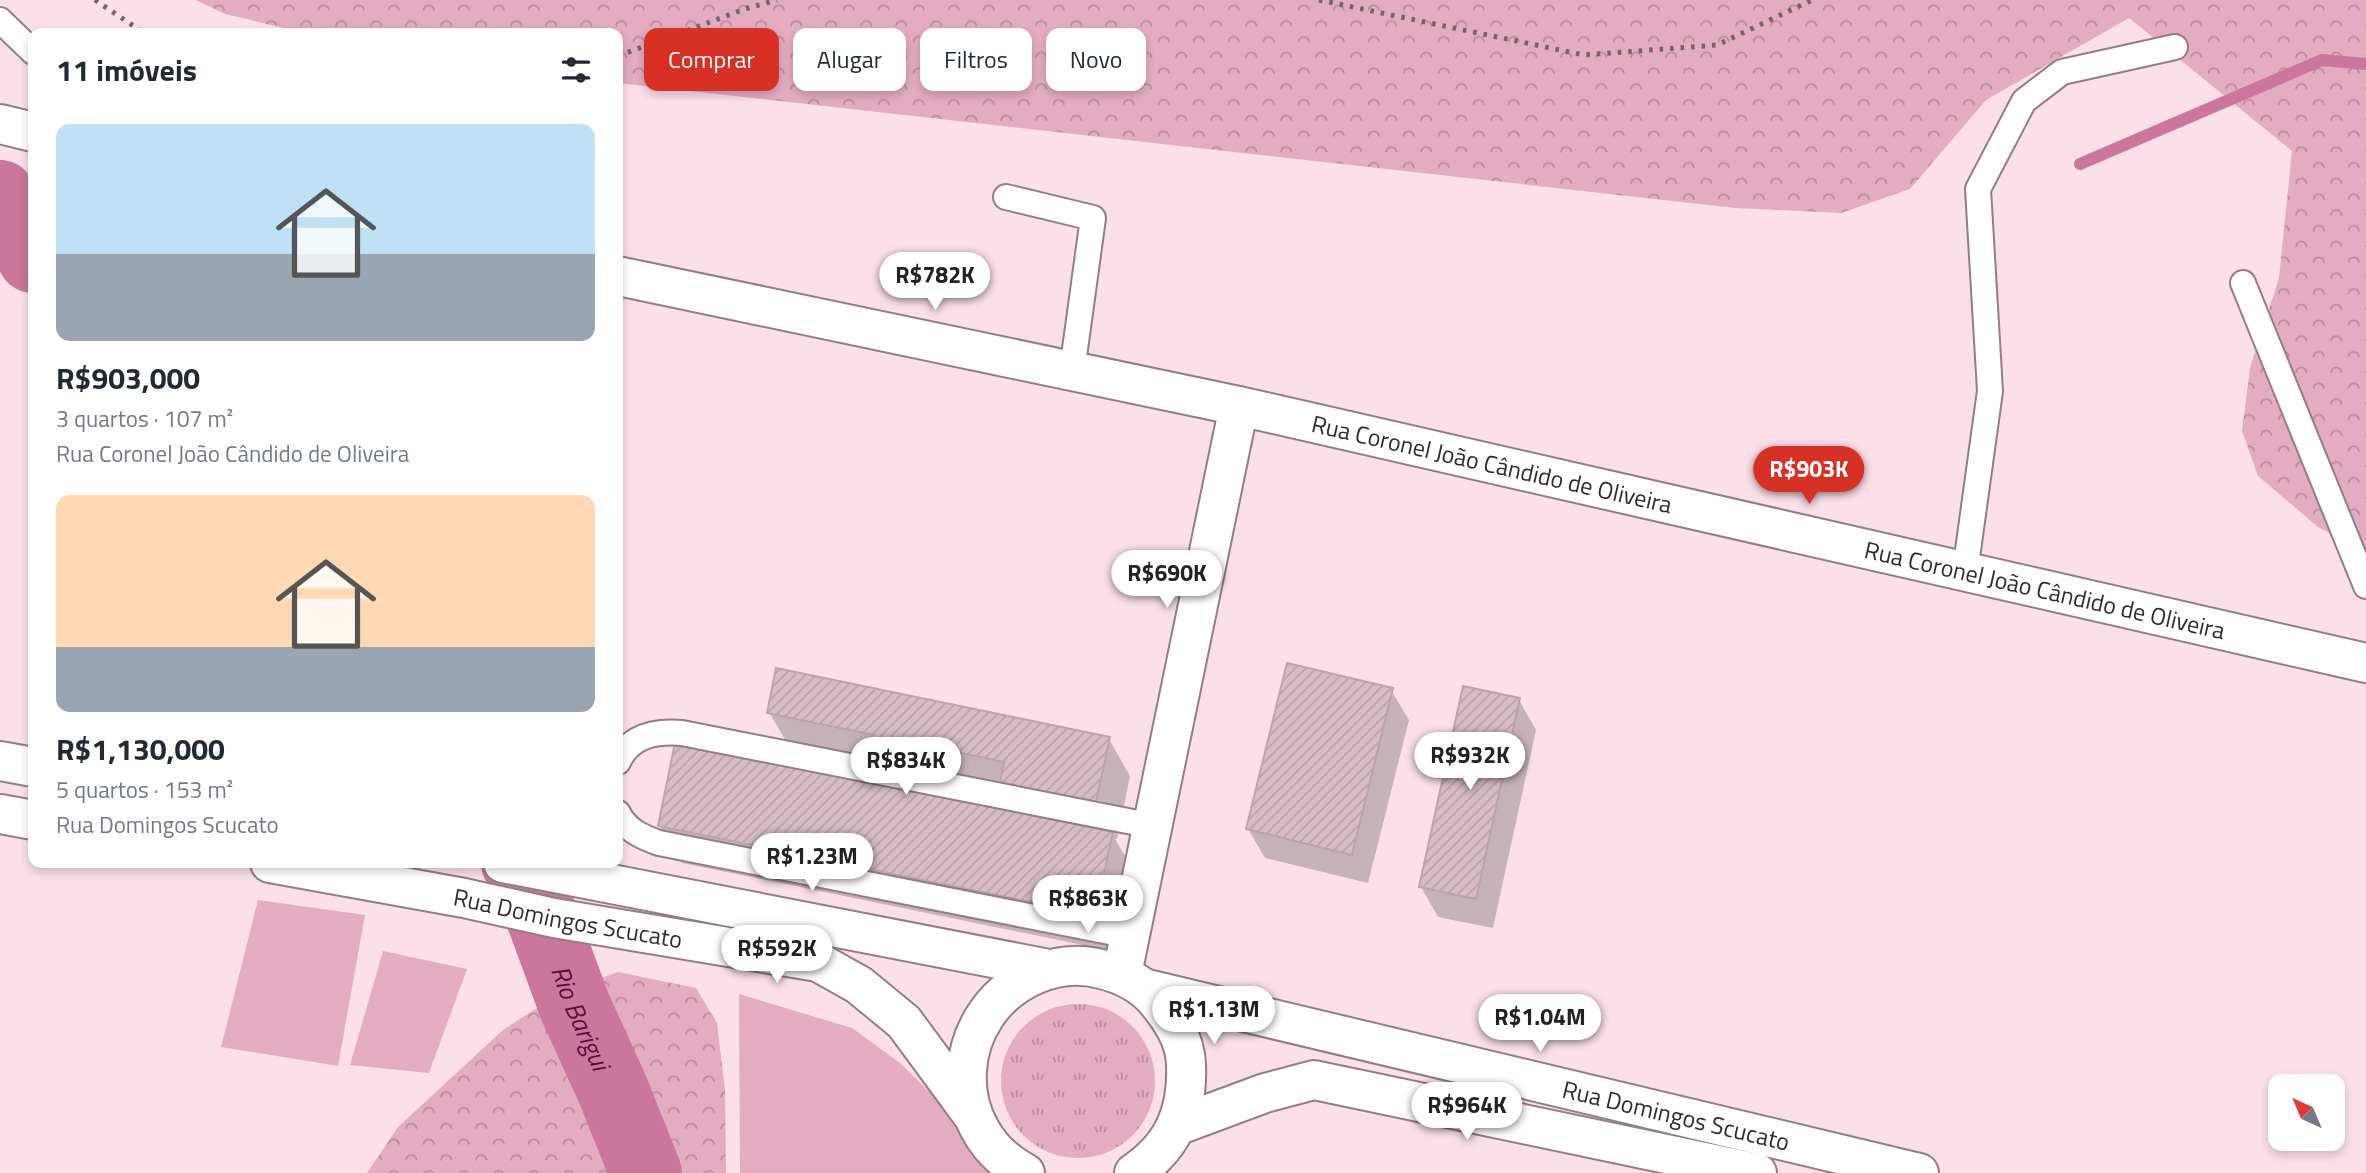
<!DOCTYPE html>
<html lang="pt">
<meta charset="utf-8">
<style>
:root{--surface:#fff;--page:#f2f2f3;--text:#1f2937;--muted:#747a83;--accent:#d93025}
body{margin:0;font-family:"Titillium Web",sans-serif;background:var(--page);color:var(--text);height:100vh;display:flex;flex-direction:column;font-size:26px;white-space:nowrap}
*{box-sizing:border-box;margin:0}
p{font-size:23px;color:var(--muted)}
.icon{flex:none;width:38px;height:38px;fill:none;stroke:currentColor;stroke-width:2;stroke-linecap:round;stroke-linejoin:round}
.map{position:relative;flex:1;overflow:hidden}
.sheet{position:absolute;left:28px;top:28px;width:595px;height:840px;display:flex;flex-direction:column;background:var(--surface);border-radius:14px;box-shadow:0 4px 10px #0003}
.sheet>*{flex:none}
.guide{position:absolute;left:644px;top:28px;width:665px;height:63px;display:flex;gap:14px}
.needle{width:46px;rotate:316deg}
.controls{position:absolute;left:2268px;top:1074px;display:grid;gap:14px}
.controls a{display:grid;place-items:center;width:77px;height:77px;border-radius:14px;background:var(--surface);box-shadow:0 4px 10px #0003;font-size:35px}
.price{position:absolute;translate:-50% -60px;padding:0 16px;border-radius:24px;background:#fff;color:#222;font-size:23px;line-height:46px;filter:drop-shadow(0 2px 4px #0008)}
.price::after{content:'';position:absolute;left:50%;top:42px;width:21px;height:16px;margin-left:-10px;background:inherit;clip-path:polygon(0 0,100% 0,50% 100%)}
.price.on{background:var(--accent);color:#fff}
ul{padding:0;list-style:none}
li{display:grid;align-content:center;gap:14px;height:371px;padding:0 28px}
li span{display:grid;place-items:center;height:217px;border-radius:14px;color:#555}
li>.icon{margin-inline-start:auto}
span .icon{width:126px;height:126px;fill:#fffc;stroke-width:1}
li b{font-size:30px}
h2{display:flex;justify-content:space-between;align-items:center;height:84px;padding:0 28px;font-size:30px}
.chip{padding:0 24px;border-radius:14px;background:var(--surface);box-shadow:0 4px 10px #0003;font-size:24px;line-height:63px}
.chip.on{background:var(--accent);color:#fff}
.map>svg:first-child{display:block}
.grass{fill:url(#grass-tufts)}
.forest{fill:url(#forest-crowns)}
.park{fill:#e3acc1}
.shadow{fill:#0003;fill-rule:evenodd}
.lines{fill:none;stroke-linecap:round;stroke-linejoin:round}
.stream{stroke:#cb769a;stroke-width:12}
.river{stroke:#cb769a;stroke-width:72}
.building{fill:url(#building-hatch);stroke:#bda3ac;stroke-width:2}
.service-casing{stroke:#957c86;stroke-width:28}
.tertiary-casing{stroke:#957c86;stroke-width:42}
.secondary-casing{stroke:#957c86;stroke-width:42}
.service{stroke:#fff;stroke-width:24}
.tertiary{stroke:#fff;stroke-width:38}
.secondary{stroke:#fff;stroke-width:38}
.rail{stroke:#746369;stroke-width:5;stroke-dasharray:3.5 7;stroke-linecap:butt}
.labels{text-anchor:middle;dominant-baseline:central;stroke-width:5;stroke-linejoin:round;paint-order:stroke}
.street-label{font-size:24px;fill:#34292d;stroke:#fbdfe9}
.water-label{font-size:26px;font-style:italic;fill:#5c0e37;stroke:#fbdfe9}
</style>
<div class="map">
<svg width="2366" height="1173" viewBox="0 0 2366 1173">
<defs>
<pattern id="grass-tufts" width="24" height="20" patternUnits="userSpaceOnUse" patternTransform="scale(1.75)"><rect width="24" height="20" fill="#e3acc1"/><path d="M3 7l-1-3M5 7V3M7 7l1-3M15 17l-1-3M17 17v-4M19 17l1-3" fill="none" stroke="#b98c9d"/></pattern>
<pattern id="forest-crowns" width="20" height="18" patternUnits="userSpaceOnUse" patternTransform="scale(1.75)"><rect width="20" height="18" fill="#e3acc1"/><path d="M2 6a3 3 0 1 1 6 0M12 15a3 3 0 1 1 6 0" fill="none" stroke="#b98c9d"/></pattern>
<pattern id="building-hatch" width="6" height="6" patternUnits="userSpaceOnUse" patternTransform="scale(1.75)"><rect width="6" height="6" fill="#d7bcc6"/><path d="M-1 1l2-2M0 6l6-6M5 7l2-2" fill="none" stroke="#b9a2aa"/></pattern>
</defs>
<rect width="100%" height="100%" fill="#fbdfe9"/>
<circle class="grass" cx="1078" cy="1081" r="77"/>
<g class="forest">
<polygon points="196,0 2366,0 2366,553 2318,527 2258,476 2242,431 2250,368 2279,278 2292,151 2129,18 1986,100 1910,189 1841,213 1735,208 618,83 618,33 305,33 225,14"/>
<polygon points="618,972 696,988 717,1023 725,1090 726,1173 367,1173 398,1127 503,1030 560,993"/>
</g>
<g class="park">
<polygon points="258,900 365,915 338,1066 221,1047"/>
<polygon points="383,951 467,969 429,1073 350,1065"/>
<polygon points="739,994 852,1028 900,1063 967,1129 1002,1173 740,1173"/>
</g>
<g class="shadow">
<polygon points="1391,690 1409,720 1368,883 1265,858 1248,829"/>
<polygon points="1519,700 1536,730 1493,928 1438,917 1421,887"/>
<path d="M769 712 1109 739 1130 776 1117 839H1115L1134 871 1117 952 682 863 660 826 791 750ZM1017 784 1105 802 1104 805 1017 788ZM1010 796 1020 815 937 797Z"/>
</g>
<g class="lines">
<polyline class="stream" points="2080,164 2322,60 2366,64"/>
<g class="river">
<polyline points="0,196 9,208 33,257"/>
<path id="s1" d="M517 863 526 874 575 1007 612 1088 646 1173"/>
</g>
</g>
<g class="building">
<polygon points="1287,663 1393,688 1352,855 1246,829"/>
<polygon points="776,668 1110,737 1096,802 1000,783 1004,762 919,744 910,790 1113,832 1095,915 658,826 675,743 864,781 874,735 767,713"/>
<polygon points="1463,686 1520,698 1476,899 1419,887"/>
</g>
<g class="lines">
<g class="service-casing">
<g id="service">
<polyline points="0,20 33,52"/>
<polyline points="1006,197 1093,218 1072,371"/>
<polyline points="2243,283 2366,586"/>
<polyline points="1965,572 1990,391 1978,189 2024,101 2062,72 2175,47"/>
<path d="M618 762C630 735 656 731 682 733L1153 826"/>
<path d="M618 813C626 830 642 837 659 843L1130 936"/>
</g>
</g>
<g class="tertiary-casing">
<g id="tertiary">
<polyline points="0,124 33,132"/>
<path id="s2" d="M618 276 1239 406 2366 663"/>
<polyline points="1122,974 1239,406"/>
</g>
</g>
<g class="secondary-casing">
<g id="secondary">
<polyline points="0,761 33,767"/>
<polyline points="0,814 33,820"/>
<path id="s3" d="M270 863 464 898 554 918 818 962 859 985 904 1022 971 1113"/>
<polyline points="503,863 1049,969"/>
<path id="s4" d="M1147 989 1919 1173"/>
<polyline points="1176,1126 1265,1093 1314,1080 1757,1173"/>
<path d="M1025 1173C942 1129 950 1012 1034 975 1055 966 1078 963 1101 969 1122 974 1140 982 1155 999 1171 1018 1185 1039 1186 1064 1188 1111 1174 1146 1134 1173"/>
</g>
</g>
<use href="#service" class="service"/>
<use href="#tertiary" class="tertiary"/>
<use href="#secondary" class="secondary"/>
<g class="rail">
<polyline points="95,0 144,33"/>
<polyline points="1319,0 1584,55 1717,45 1812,0"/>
<polyline points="618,56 745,9 777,0"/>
</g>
</g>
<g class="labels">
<g class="street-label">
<text stroke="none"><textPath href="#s2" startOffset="894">Rua Coronel João Cândido de Oliveira</textPath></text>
<text stroke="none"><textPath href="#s2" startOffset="1461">Rua Coronel João Cândido de Oliveira</textPath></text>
<text stroke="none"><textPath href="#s3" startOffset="303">Rua Domingos Scucato</textPath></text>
<text stroke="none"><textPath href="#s4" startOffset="544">Rua Domingos Scucato</textPath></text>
</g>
<g class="water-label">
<text stroke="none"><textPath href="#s1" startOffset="168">Rio Barigui</textPath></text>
</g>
</g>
</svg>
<div class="controls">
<a><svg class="needle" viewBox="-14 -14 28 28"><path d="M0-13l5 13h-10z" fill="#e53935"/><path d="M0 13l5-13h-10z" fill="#747a83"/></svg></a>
</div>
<b class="price" style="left:935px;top:312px">R$782K</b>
<b class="price on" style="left:1809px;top:506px">R$903K</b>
<b class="price" style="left:1167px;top:610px">R$690K</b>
<b class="price" style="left:1470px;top:792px">R$932K</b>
<b class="price" style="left:906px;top:797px">R$834K</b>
<b class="price" style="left:812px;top:893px">R$1.23M</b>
<b class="price" style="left:1088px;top:935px">R$863K</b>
<b class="price" style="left:777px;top:985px">R$592K</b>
<b class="price" style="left:1214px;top:1046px">R$1.13M</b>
<b class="price" style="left:1540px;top:1054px">R$1.04M</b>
<b class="price" style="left:1467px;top:1142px">R$964K</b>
<div class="guide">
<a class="chip on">Comprar</a>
<a class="chip">Alugar</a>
<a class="chip">Filtros</a>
<a class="chip">Novo</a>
</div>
<section class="sheet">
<h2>11 imóveis<svg class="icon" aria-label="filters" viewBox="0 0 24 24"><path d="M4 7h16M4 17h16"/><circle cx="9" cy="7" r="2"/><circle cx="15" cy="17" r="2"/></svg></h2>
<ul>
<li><span style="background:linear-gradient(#bfe0f5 60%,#9aa5b1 0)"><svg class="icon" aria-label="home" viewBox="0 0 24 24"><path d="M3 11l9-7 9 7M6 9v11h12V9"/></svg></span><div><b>R$903,000</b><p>3 quartos · 107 m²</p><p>Rua Coronel João Cândido de Oliveira</p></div></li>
<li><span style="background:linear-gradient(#ffd9b3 70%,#9aa5b1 0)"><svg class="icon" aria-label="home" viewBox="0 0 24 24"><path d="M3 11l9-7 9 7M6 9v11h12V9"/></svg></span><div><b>R$1,130,000</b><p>5 quartos · 153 m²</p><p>Rua Domingos Scucato</p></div></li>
</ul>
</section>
</div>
